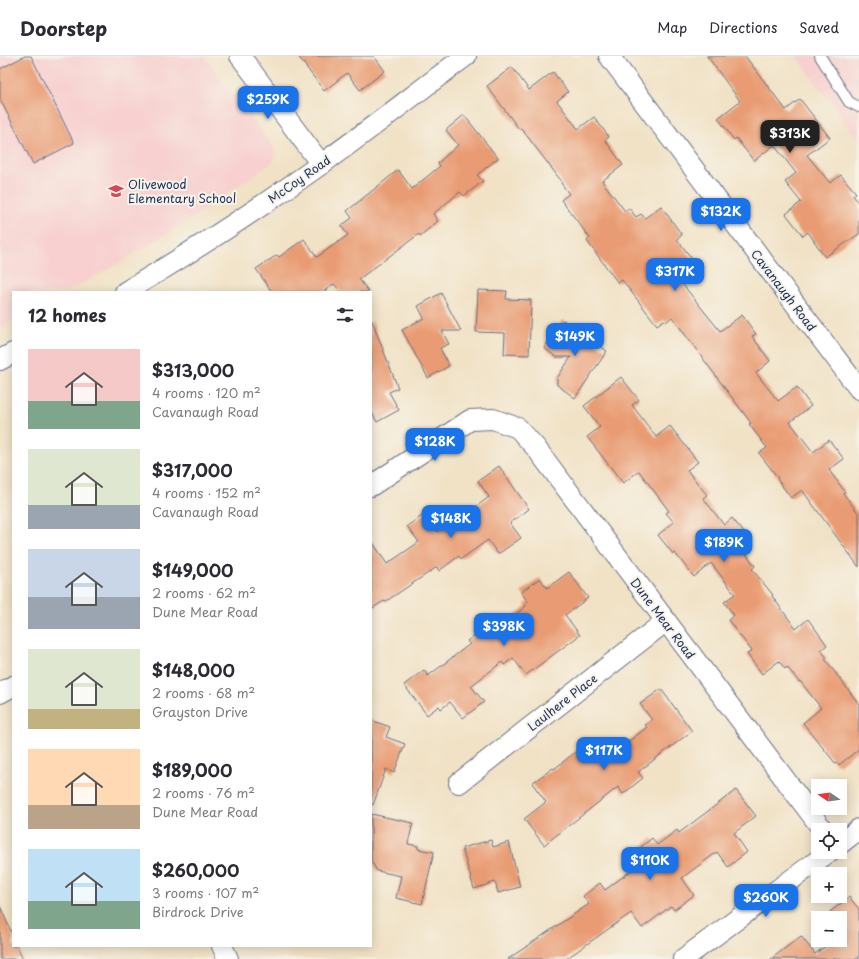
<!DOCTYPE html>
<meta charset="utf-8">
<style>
:root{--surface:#fff;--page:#f2f2f3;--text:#2b2b33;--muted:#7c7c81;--line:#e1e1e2;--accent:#1a73e8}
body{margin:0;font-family:"Playpen Sans",sans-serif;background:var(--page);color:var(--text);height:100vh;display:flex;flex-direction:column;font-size:15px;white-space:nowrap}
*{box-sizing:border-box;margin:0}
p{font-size:13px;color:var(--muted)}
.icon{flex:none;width:22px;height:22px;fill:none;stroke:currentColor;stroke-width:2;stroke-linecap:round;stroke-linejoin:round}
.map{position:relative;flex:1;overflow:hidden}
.sheet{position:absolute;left:12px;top:235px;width:360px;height:656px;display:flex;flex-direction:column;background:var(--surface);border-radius:0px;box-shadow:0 2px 10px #0003}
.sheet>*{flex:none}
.needle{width:26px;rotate:283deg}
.tools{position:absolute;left:811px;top:723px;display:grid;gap:8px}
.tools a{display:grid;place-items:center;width:36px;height:36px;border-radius:0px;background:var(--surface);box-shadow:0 2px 10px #0003;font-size:20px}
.price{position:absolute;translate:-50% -34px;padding:0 9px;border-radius:8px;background:var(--accent);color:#fff;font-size:13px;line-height:26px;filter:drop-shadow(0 1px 2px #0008)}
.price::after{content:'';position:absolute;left:50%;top:24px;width:12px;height:9px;margin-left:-6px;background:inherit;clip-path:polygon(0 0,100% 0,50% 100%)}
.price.selected{background:#222;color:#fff}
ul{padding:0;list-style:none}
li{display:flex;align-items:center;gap:12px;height:100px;padding:0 16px}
li span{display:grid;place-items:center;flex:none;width:112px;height:80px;border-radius:0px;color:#555}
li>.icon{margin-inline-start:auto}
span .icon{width:48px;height:48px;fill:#fffc;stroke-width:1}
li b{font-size:17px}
h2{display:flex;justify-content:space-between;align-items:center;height:48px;padding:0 16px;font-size:17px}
header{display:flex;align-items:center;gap:24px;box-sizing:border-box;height:56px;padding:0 20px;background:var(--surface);border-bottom:1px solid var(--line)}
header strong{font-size:19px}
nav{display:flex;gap:22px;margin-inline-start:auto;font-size:14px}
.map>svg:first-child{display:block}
.built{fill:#f7d0cf}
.building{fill:#e99c73}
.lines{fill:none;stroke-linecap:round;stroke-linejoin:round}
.lane-casing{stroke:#666e82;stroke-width:12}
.street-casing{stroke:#666e82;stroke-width:22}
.lane{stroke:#fff;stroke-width:10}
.street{stroke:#fff;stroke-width:20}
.labels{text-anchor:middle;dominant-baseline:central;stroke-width:4;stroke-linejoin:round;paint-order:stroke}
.street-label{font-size:12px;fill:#1b2f5e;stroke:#f7f3e8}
.poi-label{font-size:12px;fill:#1b2f5e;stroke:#f7f3e8;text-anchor:start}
</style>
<header>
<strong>Doorstep</strong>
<nav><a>Map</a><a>Directions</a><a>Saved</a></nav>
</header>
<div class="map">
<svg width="859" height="903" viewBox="0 0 859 903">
<rect width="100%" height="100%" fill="#f7f3e8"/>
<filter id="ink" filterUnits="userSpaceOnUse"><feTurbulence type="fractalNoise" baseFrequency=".025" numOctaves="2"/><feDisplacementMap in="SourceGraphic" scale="8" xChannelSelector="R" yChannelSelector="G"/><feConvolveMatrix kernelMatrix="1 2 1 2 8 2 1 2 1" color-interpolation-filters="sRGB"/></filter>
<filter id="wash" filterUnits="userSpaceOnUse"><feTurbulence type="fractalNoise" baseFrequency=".012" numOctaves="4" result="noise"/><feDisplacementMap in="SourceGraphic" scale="16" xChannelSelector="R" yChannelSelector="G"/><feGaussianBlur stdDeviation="0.9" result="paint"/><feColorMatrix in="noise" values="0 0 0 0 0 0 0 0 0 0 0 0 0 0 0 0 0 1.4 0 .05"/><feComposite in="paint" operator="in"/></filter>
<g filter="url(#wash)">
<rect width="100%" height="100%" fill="#f1e2c6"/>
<g class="built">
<polygon points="0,0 204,0 274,92 276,98 274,103 270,108 192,162 109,213 66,236 13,236 13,264 0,271"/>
<polygon points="796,0 859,0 859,84"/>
</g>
<g id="blocks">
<g class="building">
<polygon points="25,0 31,0 74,87 33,108 0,43 0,13"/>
<polygon points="298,0 374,0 385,15 360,34 347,17 324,35"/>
<polygon points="707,0 745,0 786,54 800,43 830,82 807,99 830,127 841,119 856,137 853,139 859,148 859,178 825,201 808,176 803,180 786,158 801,146 785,126 796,117 774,89 754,105 736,82 734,84 718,62 740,45"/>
<polygon points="512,11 529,34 553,16 568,36 557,45 578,73 594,61 609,81 605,84 623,109 602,125 625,155 629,152 636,161 641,158 645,162 661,150 682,179 677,183 698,211 680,225 720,275 742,259 756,278 752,280 770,305 756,317 778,345 797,331 811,350 790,366 813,396 829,384 844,403 829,414 845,436 843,437 859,458 859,511 802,434 791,442 777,423 778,422 759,397 767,392 749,368 751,367 672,261 666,266 664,264 657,269 622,224 618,227 587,185 590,182 561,144 569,138 561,127 562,126 521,72 519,73 487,30"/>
<polygon points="464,59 498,102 477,119 483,125 464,140 460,136 433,158 438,165 420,180 419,178 359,223 369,236 341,236 334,228 323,236 272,236 256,213 277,199 279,201 304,183 317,201 348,179 341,170 352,162 347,155 398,114 412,133 440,110 438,107 458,89 446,74"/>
<polygon points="478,234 507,235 506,243 531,244 529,299 504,298 505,277 476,276"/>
<polygon points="441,237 461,275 442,275 449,288 440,292 449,310 428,322 402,274 424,262 418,250"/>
<polygon points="563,264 607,295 575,342 557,329 557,322 571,301 556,301 544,292"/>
<polygon points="371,265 372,265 398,332 389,336 399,354 377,366 371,355"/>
<polygon points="621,321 639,344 632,349 656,381 670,370 698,406 687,414 707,439 703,442 724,469 732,462 746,479 737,486 755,510 752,513 773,539 772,540 796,573 808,563 827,589 821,594 827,602 825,603 859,648 859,693 839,709 838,707 836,708 803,667 821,652 800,625 799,626 787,611 785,613 779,605 762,618 747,598 752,595 728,564 734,559 724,546 735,538 711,507 694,521 675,497 673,498 658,479 674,466 666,457 669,455 639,415 623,427 587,381 600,371 584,350"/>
<polygon points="499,410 529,453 510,467 521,482 498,498 488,484 461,503 459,500 439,515 437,511 385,546 384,545 371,553 371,484 387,508 419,486 407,470 425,458 437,476 460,460 461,462 489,441 478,425"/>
<polygon points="569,516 588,542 565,559 580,579 526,619 513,602 504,609 502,606 471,630 484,646 463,662 450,646 441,653 439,650 427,659 404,629 424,614 428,620 470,588 467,585 489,569 494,575 526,550 525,548 528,546 521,536 540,522 547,532"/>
<polygon points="661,633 692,675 638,716 643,722 623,738 618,731 544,789 524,763 546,746 532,727 553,712 554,713 583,690 595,706 604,699 606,703 647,671 645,669 652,664 640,648"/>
<polygon points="371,664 390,671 386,681 405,688 394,717 386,713 373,749 371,748"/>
<polygon points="736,734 756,760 734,777 747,796 728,811 717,796 682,822 694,839 674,854 671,850 642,872 631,857 566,903 508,903 589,848 583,840 600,827 605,834 640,808 632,798 652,782 657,789 677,774 679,777"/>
<polygon points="371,758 413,767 408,788 418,790 418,793 434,796 422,848 396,842 401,820 377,815 371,805"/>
<polygon points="491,784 493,791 509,786 520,831 498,837 495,826 474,833 462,792"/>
<polygon points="849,841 859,853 859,903 771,903 801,880 815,898 834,884 840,884 840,880 845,876 840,870 840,862 834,862 830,856"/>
<polygon points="0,850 13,880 13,890 17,890 23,903 0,903"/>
</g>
</g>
</g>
<g filter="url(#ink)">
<use href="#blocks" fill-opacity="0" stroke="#666e82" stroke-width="1"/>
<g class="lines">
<g class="lane-casing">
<polyline id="lane" points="820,0 849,46 859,51"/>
</g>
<g class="street-casing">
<g id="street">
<polyline points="240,0 321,108"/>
<polyline points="609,0 859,333"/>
<path d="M125 236C192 196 257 154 320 109 370 74 417 36 466 0"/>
<polyline points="0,304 13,297"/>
<polyline points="371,430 470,364 493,363 518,372 536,392 823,774"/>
<polyline points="0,637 13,630"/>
<polyline points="459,727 666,565"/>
<polyline points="840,788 859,773"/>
<polyline points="222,890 228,903"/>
<polyline points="683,903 829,796"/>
</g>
</g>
<use href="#lane" class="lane"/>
<use href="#street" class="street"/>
</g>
</g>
<defs>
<g id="school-bare" transform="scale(1.2)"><path d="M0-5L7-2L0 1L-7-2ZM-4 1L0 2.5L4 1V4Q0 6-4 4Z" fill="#d1495b" stroke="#f7f3e8" stroke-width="2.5" paint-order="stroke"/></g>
</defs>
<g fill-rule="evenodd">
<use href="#school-bare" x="116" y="135"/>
</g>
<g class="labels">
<g class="street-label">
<text transform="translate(299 123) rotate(-35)">McCoy Road</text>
<text transform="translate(784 234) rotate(53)">Cavanaugh Road</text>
<text transform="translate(663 562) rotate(53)">Dune Mear Road</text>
<text transform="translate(562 646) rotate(-38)">Laulhere Place</text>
</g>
<g class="poi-label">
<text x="128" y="128">Olivewood<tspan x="128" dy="14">Elementary School</tspan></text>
</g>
</g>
</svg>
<div class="tools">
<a><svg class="needle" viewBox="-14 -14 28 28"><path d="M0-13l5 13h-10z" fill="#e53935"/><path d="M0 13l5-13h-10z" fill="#7c7c81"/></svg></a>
<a><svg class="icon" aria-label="locate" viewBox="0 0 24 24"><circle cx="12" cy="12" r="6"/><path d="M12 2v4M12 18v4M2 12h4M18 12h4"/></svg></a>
<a>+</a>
<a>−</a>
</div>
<b class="price" style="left:268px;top:64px">$259K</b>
<b class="price selected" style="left:790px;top:98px">$313K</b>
<b class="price" style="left:721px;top:176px">$132K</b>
<b class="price" style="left:675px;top:236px">$317K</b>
<b class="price" style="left:575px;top:301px">$149K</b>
<b class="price" style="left:435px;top:406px">$128K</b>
<b class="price" style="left:451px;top:483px">$148K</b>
<b class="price" style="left:724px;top:507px">$189K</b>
<b class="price" style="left:504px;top:591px">$398K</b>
<b class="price" style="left:604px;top:715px">$117K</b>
<b class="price" style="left:650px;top:825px">$110K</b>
<b class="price" style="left:766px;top:862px">$260K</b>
<section class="sheet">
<h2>12 homes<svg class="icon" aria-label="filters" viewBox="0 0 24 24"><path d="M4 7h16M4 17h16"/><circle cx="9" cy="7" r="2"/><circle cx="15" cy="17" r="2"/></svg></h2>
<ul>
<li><span style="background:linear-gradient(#f6c9c9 65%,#7fa58c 0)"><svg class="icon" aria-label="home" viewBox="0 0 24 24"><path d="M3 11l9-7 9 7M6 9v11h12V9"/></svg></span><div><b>$313,000</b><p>4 rooms · 120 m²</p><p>Cavanaugh Road</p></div></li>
<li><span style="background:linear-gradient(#dfe7d0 70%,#9aa5b1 0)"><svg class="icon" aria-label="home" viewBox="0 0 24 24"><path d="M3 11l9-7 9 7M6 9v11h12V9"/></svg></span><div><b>$317,000</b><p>4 rooms · 152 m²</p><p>Cavanaugh Road</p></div></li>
<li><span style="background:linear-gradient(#c9d6e8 60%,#9aa5b1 0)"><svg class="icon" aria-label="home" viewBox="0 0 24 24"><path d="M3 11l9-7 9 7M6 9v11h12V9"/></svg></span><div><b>$149,000</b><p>2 rooms · 62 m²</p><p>Dune Mear Road</p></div></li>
<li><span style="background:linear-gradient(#dfe7d0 75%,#c2b280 0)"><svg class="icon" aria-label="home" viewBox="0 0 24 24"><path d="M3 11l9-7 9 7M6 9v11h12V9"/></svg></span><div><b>$148,000</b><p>2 rooms · 68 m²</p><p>Grayston Drive</p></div></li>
<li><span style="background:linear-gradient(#ffd9b3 70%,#b9a48a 0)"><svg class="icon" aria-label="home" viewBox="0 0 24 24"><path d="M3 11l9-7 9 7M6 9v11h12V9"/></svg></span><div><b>$189,000</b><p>2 rooms · 76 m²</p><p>Dune Mear Road</p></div></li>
<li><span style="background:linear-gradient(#bfe0f5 65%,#7fa58c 0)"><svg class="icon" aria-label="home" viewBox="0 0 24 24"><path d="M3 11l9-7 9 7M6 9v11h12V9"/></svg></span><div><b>$260,000</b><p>3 rooms · 107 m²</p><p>Birdrock Drive</p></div></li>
</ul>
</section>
</div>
